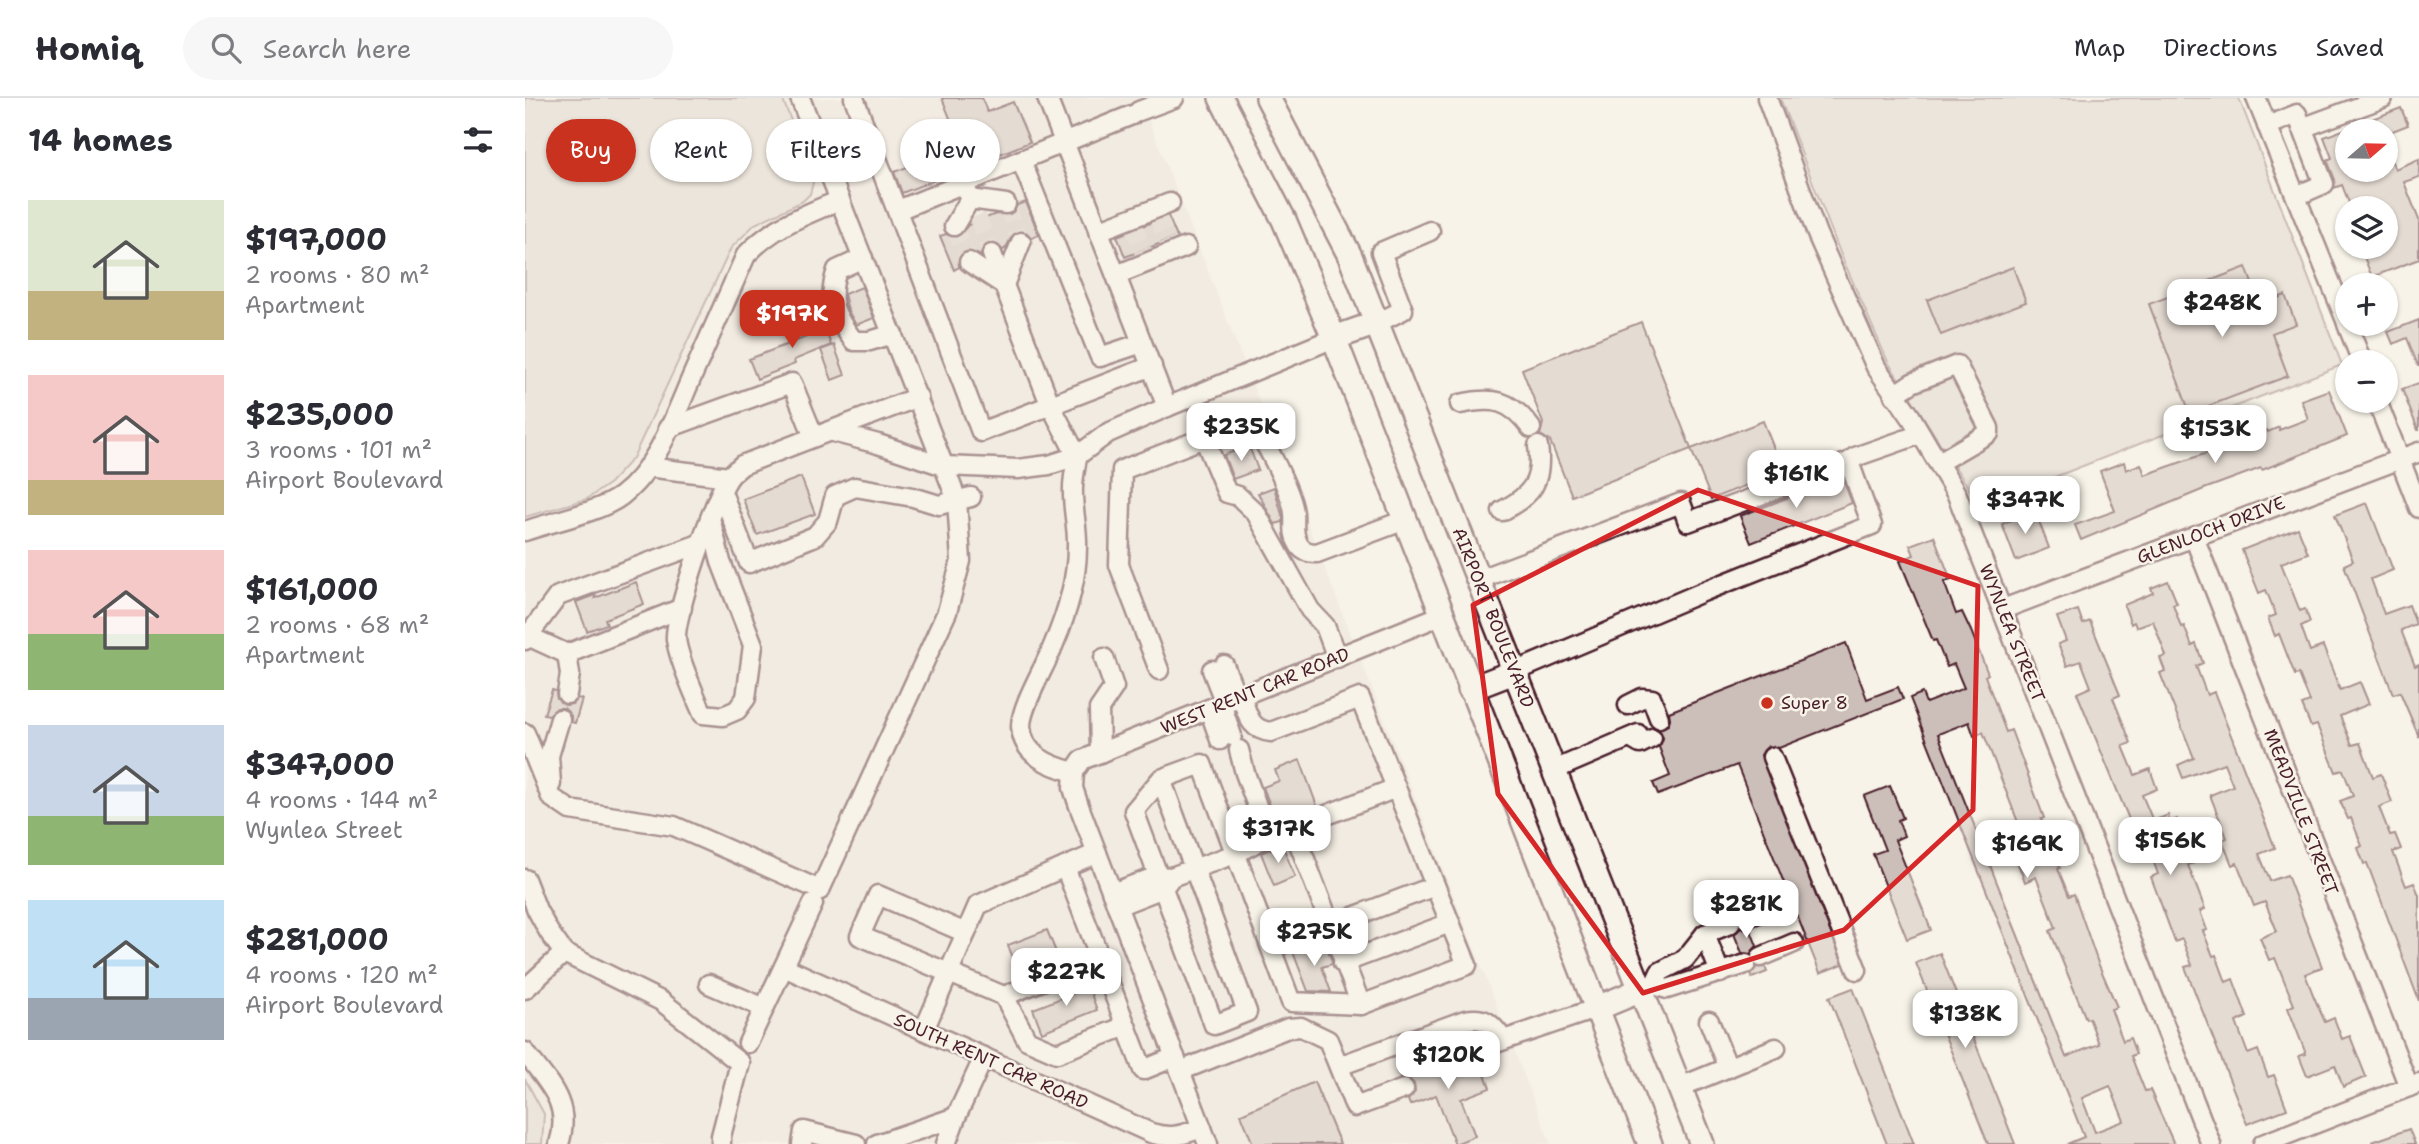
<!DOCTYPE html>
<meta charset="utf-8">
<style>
:root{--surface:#fff;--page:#f7f7f7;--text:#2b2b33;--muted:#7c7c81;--line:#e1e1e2;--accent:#c8321e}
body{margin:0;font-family:"Shantell Sans",sans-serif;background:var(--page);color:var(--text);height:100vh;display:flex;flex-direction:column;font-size:26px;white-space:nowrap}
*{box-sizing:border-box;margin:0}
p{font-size:23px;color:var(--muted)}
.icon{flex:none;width:38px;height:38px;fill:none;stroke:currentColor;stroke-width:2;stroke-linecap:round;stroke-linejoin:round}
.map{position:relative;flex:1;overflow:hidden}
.side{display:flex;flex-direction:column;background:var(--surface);width:525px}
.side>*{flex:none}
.hud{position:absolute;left:21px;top:21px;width:665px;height:63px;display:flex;gap:14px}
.needle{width:46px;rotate:70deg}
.tools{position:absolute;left:1810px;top:21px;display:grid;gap:14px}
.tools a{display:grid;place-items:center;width:63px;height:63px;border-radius:50%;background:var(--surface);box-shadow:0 2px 5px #0004;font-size:35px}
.price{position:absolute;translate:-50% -60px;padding:0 16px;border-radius:14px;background:#fff;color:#222;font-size:23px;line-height:46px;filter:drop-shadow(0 2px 4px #0008)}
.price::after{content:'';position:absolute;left:50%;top:42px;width:21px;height:16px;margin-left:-10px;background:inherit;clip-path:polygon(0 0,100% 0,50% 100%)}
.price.current{background:var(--accent);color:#fff}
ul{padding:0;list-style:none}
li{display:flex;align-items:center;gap:21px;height:175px;padding:0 28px}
li span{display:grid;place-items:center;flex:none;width:196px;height:140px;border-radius:0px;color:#555}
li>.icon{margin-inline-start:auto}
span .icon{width:84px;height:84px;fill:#fffc;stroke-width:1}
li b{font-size:30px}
h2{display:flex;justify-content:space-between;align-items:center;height:84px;padding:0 28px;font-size:30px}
.tag{padding:0 24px;border-radius:32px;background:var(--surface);box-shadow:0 2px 5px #0004;font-size:24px;line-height:63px}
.tag.current{background:var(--accent);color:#fff}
header{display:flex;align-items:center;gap:42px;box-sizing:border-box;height:98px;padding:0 35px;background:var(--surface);border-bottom:2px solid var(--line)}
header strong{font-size:33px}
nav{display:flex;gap:38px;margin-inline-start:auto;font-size:24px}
.search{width:490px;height:63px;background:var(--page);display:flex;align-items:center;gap:18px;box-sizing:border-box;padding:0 24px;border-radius:38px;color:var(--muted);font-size:26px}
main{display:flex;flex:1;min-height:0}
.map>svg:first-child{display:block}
.built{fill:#eae3da}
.green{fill:#ded4cc;stroke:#947a7c;stroke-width:2}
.building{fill:#ccbfb9;stroke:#4a1f2b;stroke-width:2;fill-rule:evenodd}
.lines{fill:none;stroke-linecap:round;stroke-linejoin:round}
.minor-tunnel{stroke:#d4c9c2;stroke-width:18;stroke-dasharray:18 9;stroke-linecap:butt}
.minor-casing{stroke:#4a1f2b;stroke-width:23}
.major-casing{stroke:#4a1f2b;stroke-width:28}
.minor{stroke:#f7f3e8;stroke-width:18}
.major{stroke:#f7f3e8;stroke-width:23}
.marked{fill:none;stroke:#d62828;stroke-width:5;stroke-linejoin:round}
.poi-dot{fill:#c8321e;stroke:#f7f3e8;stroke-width:2.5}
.labels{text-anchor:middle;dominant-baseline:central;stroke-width:5;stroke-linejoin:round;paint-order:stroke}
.street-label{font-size:18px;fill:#4a1f2b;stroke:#f7f3e8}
.poi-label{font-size:18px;fill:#4a1f2b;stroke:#f7f3e8;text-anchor:start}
</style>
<header>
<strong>Homiq</strong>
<div class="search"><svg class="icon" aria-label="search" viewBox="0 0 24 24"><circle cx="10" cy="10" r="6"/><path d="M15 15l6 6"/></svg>Search here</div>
<nav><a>Map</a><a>Directions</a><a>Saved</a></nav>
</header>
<main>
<section class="side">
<h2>14 homes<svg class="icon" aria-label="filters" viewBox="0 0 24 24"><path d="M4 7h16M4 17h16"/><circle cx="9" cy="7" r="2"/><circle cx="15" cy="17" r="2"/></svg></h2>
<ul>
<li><span style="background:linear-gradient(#dfe7d0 65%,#c2b280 0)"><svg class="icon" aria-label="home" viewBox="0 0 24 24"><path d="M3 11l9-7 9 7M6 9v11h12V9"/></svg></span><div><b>$197,000</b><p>2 rooms · 80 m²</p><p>Apartment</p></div></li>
<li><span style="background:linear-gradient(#f6c9c9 75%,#c2b280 0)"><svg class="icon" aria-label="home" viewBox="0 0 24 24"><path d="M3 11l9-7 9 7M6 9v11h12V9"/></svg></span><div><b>$235,000</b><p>3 rooms · 101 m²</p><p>Airport Boulevard</p></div></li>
<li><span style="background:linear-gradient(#f6c9c9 60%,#8fb573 0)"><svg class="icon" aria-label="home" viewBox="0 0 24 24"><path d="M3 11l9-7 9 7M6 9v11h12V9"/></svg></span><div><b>$161,000</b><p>2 rooms · 68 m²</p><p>Apartment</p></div></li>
<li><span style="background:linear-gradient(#c9d6e8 65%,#8fb573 0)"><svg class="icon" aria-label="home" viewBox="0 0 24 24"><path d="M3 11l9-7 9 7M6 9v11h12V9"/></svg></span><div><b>$347,000</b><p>4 rooms · 144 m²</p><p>Wynlea Street</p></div></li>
<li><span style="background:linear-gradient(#bfe0f5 70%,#9aa5b1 0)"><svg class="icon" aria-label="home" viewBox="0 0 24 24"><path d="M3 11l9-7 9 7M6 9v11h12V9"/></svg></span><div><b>$281,000</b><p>4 rooms · 120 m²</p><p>Airport Boulevard</p></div></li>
</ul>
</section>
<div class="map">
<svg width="1894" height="1046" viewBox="0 0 1894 1046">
<rect width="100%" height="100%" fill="#f7f3e8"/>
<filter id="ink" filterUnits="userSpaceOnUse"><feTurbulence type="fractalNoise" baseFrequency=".0143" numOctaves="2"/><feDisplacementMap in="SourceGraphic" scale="14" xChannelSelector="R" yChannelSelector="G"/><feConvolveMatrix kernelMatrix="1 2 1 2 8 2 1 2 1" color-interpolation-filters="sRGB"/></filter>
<g filter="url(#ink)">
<polygon class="built" points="0,0 615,0 1026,1046 0,1046"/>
<g class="green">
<polygon points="0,0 257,0 285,70 288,85 285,96 278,103 230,126 206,150 108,360 85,385 62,401 0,419"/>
<polygon points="1255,0 1714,0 1817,267 1455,408 1363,264 1316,157"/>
<polygon points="0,981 19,1016 17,1046 0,1046"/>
</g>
<g class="building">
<polygon points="417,0 457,0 462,14 488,4 505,44 377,95 369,74 436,48"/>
<polygon points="1876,10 1883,27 1860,36 1860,33 1822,33 1822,72 1860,72 1861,48 1870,71 1894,61 1894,79 1879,84 1894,122 1894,161 1847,179 1835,149 1860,149 1860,110 1826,110 1817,87 1809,90 1810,82 1802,62 1807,60 1799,39"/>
<polygon points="501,104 514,137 506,140 501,134 494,133 488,136 481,150 478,152 468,145 459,148 456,158 445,153 440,154 434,158 434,169 429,172 415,138 421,136 428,139 434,138 443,127 471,116 485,117 489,113 492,107"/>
<polygon points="643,118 652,139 600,159 592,138"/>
<polygon points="1488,169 1501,204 1416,237 1402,202"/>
<polygon points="1721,169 1735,207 1760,197 1771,226 1747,235 1763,278 1665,315 1624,206"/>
<polygon points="337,189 349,220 331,227 323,213 319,196"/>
<polygon points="295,217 306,247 269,262 270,266 232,281 224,261 284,238 279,223"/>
<polygon points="1894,222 1894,268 1893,268 1882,240 1868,246 1863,234"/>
<polygon points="1116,224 1166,351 1047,398 1025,343 1015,337 1018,325 997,271"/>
<polygon points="309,247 320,277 307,282 296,252"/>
<polygon points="1894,285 1894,332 1893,332 1877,291"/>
<polygon points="1804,292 1822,338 1737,372 1736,370 1679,391 1556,442 1550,427 1590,413 1575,373 1599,364 1601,372 1616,366 1620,377 1685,354 1681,346 1711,334 1716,342 1742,332 1743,334 1754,329 1754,332 1783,321 1776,302"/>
<polygon points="1238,323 1258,373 1186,401 1166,351"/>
<polygon points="724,348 733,372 708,381 699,357"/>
<polygon points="276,379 290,416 232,437 218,401"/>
<polygon points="1317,379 1327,405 1226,445 1215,418"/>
<polygon points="749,389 758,420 758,424 750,426 733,395"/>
<polygon points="1842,405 1868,472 1846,481 1859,516 1884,507 1891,526 1876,532 1890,568 1894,566 1894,639 1875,594 1868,596 1819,467 1828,463 1810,417"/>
<polygon points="1510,413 1524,450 1491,463 1477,426"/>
<polygon points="1773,430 1783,455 1756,465 1775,513 1780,511 1785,524 1776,528 1785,553 1798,548 1815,592 1835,584 1844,606 1815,618 1827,647 1835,645 1848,679 1856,676 1867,704 1854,709 1865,737 1870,736 1876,751 1868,754 1881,788 1889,785 1894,797 1894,903 1842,765 1839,766 1833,750 1837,748 1826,720 1823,721 1815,703 1828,698 1818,672 1811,674 1792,627 1786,629 1777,607 1785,604 1774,576 1770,577 1754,536 1750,538 1743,520 1751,517 1741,492 1734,495 1717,452"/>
<path d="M1409 438 1426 482 1419 484 1431 516 1437 514 1446 533 1463 576 1460 578 1481 634 1486 632 1519 720 1516 721 1535 770 1533 771 1544 798 1549 796 1573 865 1592 909 1586 911 1598 943 1605 940 1611 956 1606 958 1620 993 1625 992 1649 1046H1542L1559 1039 1385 600 1397 595 1401 605 1439 590 1429 566 1422 569 1411 542 1408 543 1375 463 1389 457 1385 447ZM1444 624 1449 638 1458 634 1496 732 1482 737 1500 784 1511 779 1531 830 1525 833 1561 921 1564 920 1574 946 1541 959 1413 636ZM1585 988 1599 1023 1570 1034 1557 1000Z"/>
<polygon points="1643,483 1652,505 1648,506 1656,529 1659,528 1667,548 1671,546 1678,565 1671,568 1682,597 1689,594 1750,750 1734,756 1745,783 1762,777 1797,869 1780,876 1789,899 1800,924 1809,920 1817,941 1825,938 1841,979 1818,989 1810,967 1782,978 1774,958 1781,956 1763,910 1769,907 1750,860 1744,862 1735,840 1752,833 1740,804 1729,808 1712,765 1707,767 1697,742 1702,740 1685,697 1708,688 1699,665 1658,680 1653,667 1669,660 1635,575 1640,573 1635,560 1641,558 1628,523 1611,529 1609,524 1606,526 1599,507 1628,495 1626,490"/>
<polygon points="111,484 119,506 80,521 82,526 62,533 51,504 70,497 70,500"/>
<polygon points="1553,512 1558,526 1565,523 1595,597 1588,600 1606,645 1598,648 1610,677 1625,671 1632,691 1617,697 1628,723 1643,717 1645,724 1652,721 1669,765 1663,767 1680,811 1675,813 1682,832 1678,833 1688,858 1691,857 1701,884 1708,881 1722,919 1711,924 1723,956 1733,952 1743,979 1749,977 1762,1011 1722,1026 1660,869 1667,867 1657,841 1650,844 1626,779 1633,776 1622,746 1615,748 1552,595 1566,589 1556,563 1542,568 1533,546 1541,543 1532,519"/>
<polygon points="1321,545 1342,601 1373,589 1378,601 1254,650 1243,648 1236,657 1318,866 1295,875 1212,667 1133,697 1128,685 1145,678 1134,649 1138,640 1134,631 1143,627 1145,621 1144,614"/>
<polygon points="27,592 31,593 32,601 40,607 47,606 52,600 57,601 50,625 46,624 46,618 39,610 32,610 24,617 19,616"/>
<polygon points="775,662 792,708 751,723 738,689 754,683 750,672"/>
<polygon points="1365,688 1378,720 1373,722 1379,738 1370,742 1406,832 1382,841 1348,756 1360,752 1339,698"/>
<polygon points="757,746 770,779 749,788 736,755"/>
<polygon points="1215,830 1225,830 1232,848 1225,856 1217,855 1209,836"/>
<polygon points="522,832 535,864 495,879 483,847"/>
<polygon points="788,846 791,854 802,850 807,863 807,866 797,869 806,894 783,893 768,854"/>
<polygon points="1415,855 1490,1046 1463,1046 1391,865"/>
<polygon points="1232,869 1240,869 1242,874 1227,880 1225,876"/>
<polygon points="560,880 572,912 517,934 508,911 552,894 548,884"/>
<polygon points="1328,890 1389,1046 1362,1046 1304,899"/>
<polygon points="913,957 913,968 922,974 955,963 965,990 936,1001 950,1038 930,1046 911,997 885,1007 883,1002 890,994 889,986 882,980 875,980 872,973"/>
<polygon points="789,984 815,1046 728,1046 716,1016"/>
<polygon points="1884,1031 1890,1046 1847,1046 1847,1044"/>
</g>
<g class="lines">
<g class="minor-tunnel">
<polyline points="481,106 496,144"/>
<polyline points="632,117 643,144"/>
<polyline points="452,118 467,156"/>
<polyline points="608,126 618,153"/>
<polyline points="429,128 444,164"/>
</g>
<g class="minor-casing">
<g id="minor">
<polyline points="329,0 456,334 627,268"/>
<polyline points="522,0 642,309"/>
<polyline points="1242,0 1292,136 1351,269 1386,319 1432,397 1686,1046"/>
<polyline points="1731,0 1822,225"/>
<polyline points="614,13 649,0"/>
<polyline points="1742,28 1772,16 1799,86 1771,98"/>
<polyline points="1777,30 1858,0"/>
<polyline points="496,62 575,259 617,245"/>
<polyline points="439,85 445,101 481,106"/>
<polyline points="373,112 607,17"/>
<polyline points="429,128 445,101"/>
<polyline points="573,133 645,105"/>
<path d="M338 160 312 172C302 202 309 218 329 243H345L368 236"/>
<polyline points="444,164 479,187"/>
<polyline points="591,177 661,149"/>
<polyline points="479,187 496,144"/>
<polyline points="852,225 878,212 856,154 905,133"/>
<polyline points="1822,226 1837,264"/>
<polyline points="1369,297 1387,285 1432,267 1464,330 1464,335 1414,364"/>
<polyline points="1852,303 1894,410"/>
<path d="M935 306C968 299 985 301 1006 330"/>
<polyline points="143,330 267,285 289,339"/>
<polyline points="304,333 353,346 419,368 493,371 524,367 552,358 525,306 467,156"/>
<polyline points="679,340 702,395 713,398 731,415 785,512 800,528 812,560"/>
<polyline points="1324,364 1330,359 1396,336"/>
<polyline points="122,369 204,379"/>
<polyline points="197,394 224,465 290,438 303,423 310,398 330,389 388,399 414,407 446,399"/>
<path d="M977 413C1007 397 1018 384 1013 348"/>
<path d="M185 420 196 464 228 547 221 600 212 612 198 618 178 616C170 598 153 559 151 541 149 518 190 397 205 378 208 374 213 371 217 367L393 299"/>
<path d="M0 433C26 424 75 414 96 398 133 370 150 316 169 274 186 235 204 196 221 157 250 127 278 118 315 102"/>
<polyline points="1669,439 1884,989"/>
<polyline points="952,482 1156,405 1163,424 1324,364 1347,427 1180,493 989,574"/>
<polyline points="1478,511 1894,354"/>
<polyline points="3,538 42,556"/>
<polyline points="0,542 33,498 174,446"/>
<polyline points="699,567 712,600"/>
<path d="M634 572 594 467 597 372 679 340 726 326C740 340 767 396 769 415 770 427 767 436 774 447 778 454 785 455 792 455L880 422"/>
<polyline points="687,572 700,605"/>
<polyline points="42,596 45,576 42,556 157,510"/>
<polyline points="696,606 707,638"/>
<polyline points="1103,607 1117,600 1127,601 1134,620"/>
<polyline points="684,611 695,642"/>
<polyline points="0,635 26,699 45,712 149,728 295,792 422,514 436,463 432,402 275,0"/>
<polyline points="1105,640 1115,646 1127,640"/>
<path d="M714 652 720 675 743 738 768 730 836 907 942 867 835 600 746 634C724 632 723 616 716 598"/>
<polyline points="575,655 574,611 589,589 579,560"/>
<polyline points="1247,659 1332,872"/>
<polyline points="1029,672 1113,636"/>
<path d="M549 674C525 668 497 657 496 628 496 608 520 569 528 548 541 518 552 483 552 449 553 430 547 410 548 390 548 379 551 369 552 358L583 335 642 309 809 240"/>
<polyline points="549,674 557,662 917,517"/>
<polyline points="549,674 548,690 554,708 683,1046"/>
<polyline points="636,681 722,914 689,927 609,713 636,681 677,666 766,904 836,907"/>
<polyline points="26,686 24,658 35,621"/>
<polyline points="768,730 871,690"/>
<polyline points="540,769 618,972 650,959"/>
<polyline points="0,781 12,812 24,834 39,855 136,903 215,965 196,1038 196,1046"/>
<polyline points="587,795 633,778 646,779 710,756 743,738"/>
<polyline points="592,808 638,790 644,782"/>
<polyline points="1220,820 1253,807"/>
<polyline points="441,835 353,797 335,838 479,898 502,942 532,955 601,928"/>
<polyline points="1180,836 1195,875"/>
<polyline points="746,850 910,788"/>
<polyline points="1236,859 1269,845"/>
<polyline points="818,865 925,825"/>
<path d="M259 869 626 1035C647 1041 656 1037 677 1030"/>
<polyline points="184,886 239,910"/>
<polyline points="1129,887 1135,874 1160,861 1180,836 1205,826"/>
<polyline points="0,891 39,855"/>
<polyline points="1116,892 1129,887 1142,891 1221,866"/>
<polyline points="479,898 575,860"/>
<polyline points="1184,923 1203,970"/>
<polyline points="399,932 453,807 572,755"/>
<polyline points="223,945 288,806"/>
<path d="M0 954C23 985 47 1005 34 1046"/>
<polyline points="923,963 979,942"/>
<path d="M814 968 940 922C962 918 966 926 979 942L1070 911"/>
<polyline points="655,973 763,930 776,929 803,942 830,1009 879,991"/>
<polyline points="1155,989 1251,950"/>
<polyline points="277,1046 279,1033 331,1046"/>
<polyline points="352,1046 431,1019"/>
<polyline points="421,1046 431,1019 459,959"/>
<polyline points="1738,1046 1894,985"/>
</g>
</g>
<g class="major-casing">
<g id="major">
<polyline points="696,0 759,122 809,240 1125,1046"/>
<path id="s1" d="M743 0 825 158 1177 1046"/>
<polyline points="809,240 852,225"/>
<polyline points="945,591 989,574"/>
<polyline points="1070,911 1116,892"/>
</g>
</g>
<use href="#minor" class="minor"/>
<use href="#major" class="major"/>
</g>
</g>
<path d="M0 0H1894V1046H0ZM1173 392 1453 488 1448 712 1319 832 1118 895 973 696 948 507Z" fill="#f7f3e8" fill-opacity=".55" fill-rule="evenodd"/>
<path class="marked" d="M1173 392 1453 488 1448 712 1319 832 1118 895 973 696 948 507Z"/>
<circle class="poi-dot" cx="1242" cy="605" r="7"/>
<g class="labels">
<g class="street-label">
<text transform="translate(1686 432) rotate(-21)">GLENLOCH DRIVE</text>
<text stroke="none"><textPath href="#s1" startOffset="567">AIRPORT BOULEVARD</textPath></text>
<text transform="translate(1487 535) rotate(68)">WYNLEA STREET</text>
<text transform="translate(730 593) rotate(-22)">WEST RENT CAR ROAD</text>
<text transform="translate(1776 714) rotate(69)">MEADVILLE STREET</text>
<text transform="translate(466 963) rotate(24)">SOUTH RENT CAR ROAD</text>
</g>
<g class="poi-label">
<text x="1256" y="605">Super 8</text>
</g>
</g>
</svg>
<div class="tools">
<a><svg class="needle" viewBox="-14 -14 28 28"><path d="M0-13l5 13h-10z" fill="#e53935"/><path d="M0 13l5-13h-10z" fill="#7c7c81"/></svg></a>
<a><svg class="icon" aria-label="layers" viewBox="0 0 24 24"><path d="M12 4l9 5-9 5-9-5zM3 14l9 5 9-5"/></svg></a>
<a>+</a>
<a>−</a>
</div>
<b class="price" style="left:1697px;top:241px">$248K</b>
<b class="price current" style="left:267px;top:252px">$197K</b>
<b class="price" style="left:716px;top:365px">$235K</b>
<b class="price" style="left:1690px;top:367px">$153K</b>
<b class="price" style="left:1271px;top:412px">$161K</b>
<b class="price" style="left:1500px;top:438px">$347K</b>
<b class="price" style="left:753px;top:767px">$317K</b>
<b class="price" style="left:1645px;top:779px">$156K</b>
<b class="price" style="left:1502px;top:782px">$169K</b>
<b class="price" style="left:1221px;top:842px">$281K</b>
<b class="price" style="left:789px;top:870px">$275K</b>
<b class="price" style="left:541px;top:910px">$227K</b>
<b class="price" style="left:1440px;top:952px">$138K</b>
<b class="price" style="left:923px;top:993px">$120K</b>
<div class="hud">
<a class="tag current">Buy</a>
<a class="tag">Rent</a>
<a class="tag">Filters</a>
<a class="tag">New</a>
</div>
</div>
</main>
